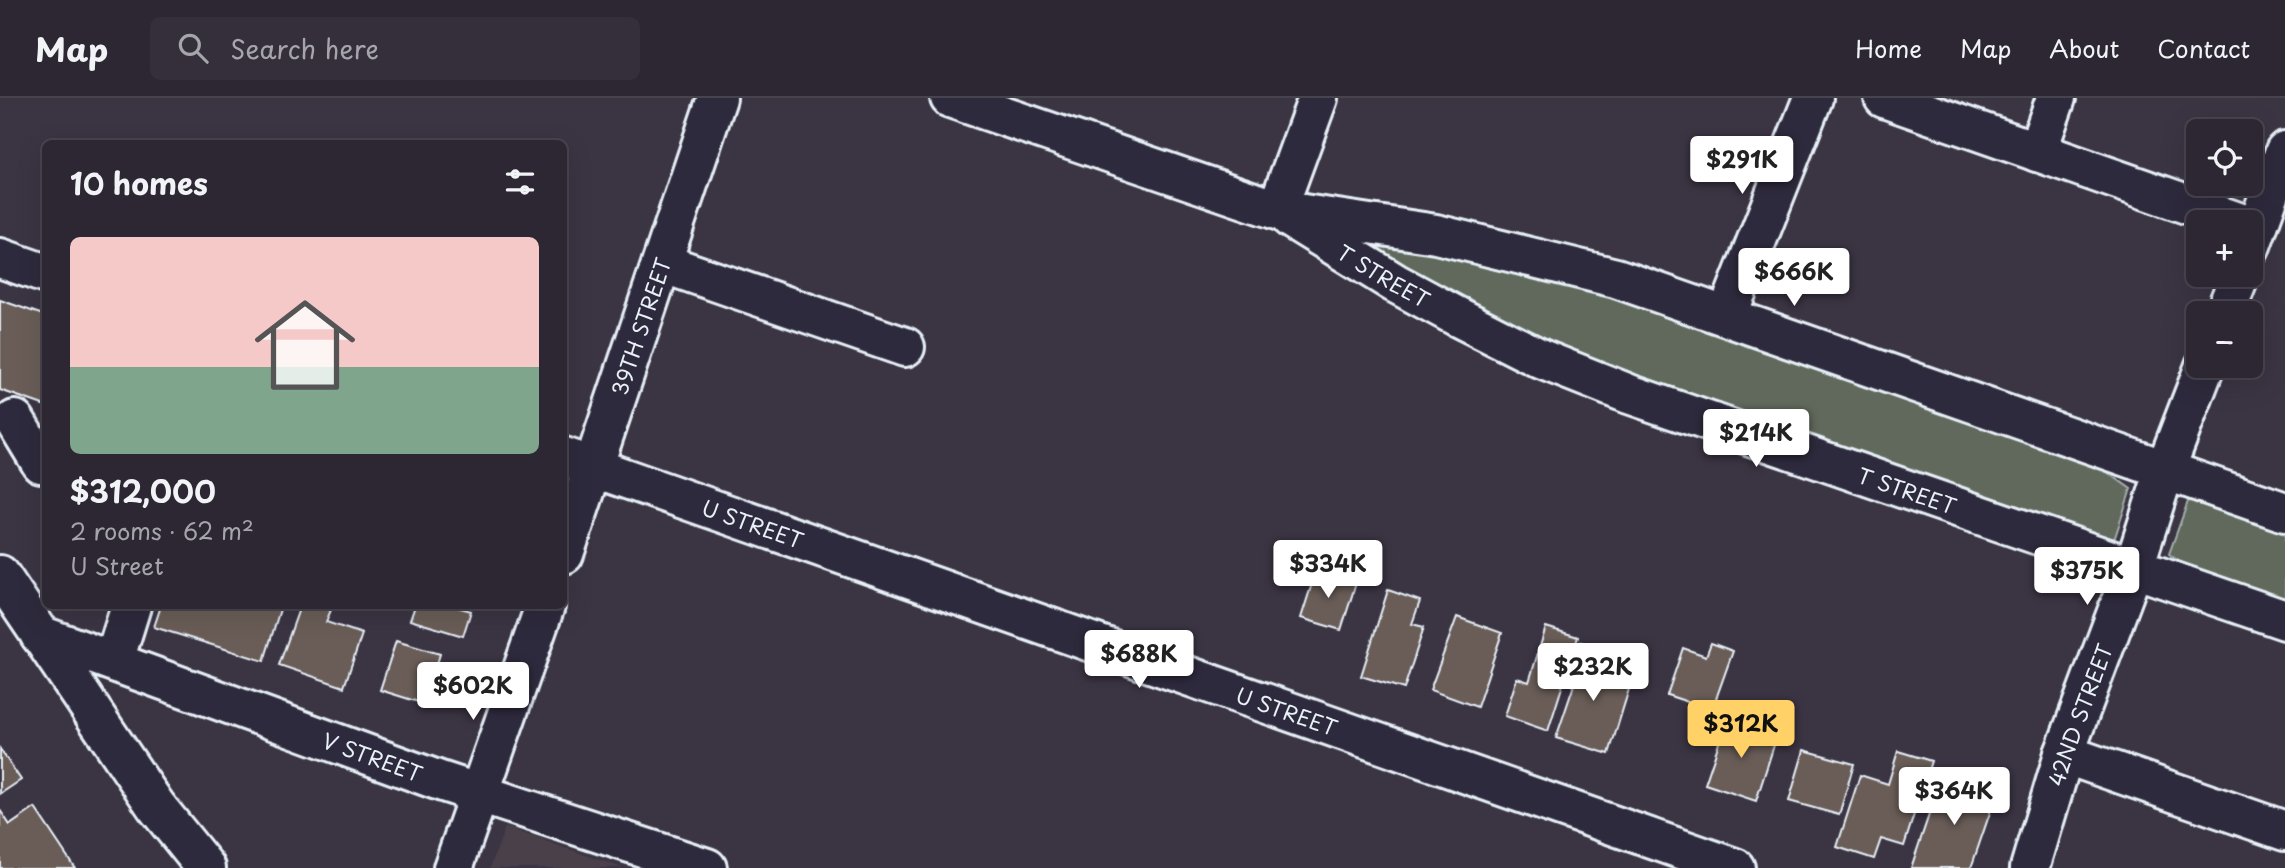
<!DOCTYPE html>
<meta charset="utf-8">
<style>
:root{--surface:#2c2732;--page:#342f3a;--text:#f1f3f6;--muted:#a6a5ac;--line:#48444d;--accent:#ffd166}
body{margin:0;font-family:"Playpen Sans",sans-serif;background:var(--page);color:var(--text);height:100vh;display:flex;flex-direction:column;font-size:26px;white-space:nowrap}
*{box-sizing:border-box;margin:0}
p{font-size:23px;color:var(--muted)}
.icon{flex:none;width:38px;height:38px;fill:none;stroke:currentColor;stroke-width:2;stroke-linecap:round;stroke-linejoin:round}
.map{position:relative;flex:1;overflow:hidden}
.sheet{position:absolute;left:42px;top:42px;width:525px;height:469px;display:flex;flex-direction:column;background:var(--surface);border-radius:10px;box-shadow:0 7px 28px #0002,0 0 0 2px var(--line)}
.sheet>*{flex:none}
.controls{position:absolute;left:2186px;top:21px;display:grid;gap:14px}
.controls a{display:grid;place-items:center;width:77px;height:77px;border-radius:10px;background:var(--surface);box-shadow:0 7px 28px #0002,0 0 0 2px var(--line);font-size:35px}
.price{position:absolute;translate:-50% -60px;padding:0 16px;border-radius:7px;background:#fff;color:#222;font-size:23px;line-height:46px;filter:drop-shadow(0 2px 4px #0008)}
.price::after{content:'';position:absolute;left:50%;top:42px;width:21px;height:16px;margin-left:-10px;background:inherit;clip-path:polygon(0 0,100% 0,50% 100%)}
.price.on{background:var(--accent);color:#111}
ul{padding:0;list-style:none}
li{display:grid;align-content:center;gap:14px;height:371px;padding:0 28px}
li span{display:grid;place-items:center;height:217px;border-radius:10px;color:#555}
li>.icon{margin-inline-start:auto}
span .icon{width:126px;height:126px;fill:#fffc;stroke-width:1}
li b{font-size:30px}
h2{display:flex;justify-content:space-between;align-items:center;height:84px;padding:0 28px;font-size:30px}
header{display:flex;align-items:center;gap:42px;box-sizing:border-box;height:98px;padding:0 35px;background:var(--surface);border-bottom:2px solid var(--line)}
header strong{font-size:33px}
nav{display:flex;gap:38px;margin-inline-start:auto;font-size:24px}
.search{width:490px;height:63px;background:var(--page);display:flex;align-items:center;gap:18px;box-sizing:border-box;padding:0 24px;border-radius:10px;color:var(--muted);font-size:26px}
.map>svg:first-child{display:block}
.built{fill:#49404a}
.green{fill:#61695c;stroke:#a4adaa;stroke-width:2}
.building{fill:#6a5d59;stroke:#e8f1f8;stroke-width:2}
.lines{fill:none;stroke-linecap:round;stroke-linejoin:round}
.minor-casing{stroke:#e8f1f8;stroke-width:44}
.major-casing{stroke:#e8f1f8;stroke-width:44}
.minor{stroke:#2f2a3d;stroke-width:38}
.major{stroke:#2f2a3d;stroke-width:38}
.labels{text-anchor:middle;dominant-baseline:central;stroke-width:6;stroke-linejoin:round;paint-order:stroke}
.street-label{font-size:21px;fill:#e8f1f8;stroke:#2f2a3d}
</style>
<header>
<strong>Map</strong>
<div class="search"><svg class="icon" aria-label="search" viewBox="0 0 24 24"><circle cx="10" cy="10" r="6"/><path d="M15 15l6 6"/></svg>Search here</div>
<nav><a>Home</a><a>Map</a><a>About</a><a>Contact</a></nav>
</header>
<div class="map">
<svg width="2285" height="770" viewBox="0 0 2285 770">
<rect width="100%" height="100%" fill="#3b3443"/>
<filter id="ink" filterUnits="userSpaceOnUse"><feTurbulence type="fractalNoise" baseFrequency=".0143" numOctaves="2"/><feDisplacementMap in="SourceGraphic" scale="14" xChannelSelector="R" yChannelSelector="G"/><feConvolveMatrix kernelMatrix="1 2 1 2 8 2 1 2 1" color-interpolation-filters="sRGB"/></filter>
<g filter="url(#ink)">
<polygon class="built" points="505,729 623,770 490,770"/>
<g class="green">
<polygon points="1327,129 1534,169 2076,352 2131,391 2115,439 2108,446 1540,246"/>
<polygon points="2190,398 2285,424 2285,511 2209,485 2169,456"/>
</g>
<g class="building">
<polygon points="0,202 46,218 46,308 0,292"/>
<polygon points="1316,473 1356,485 1341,532 1301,520"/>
<polygon points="1388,492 1420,503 1412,526 1424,529 1404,591 1361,578"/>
<polygon points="161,508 281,508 264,563 154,529"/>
<polygon points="300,508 317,508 331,512 326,524 362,536 344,589 279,567"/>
<polygon points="415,508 454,508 471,513 463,538 410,522"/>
<polygon points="1457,519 1502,535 1477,609 1430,592"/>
<polygon points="1546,529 1578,539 1548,633 1505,618 1517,580 1529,584"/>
<polygon points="396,543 440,556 425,606 380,592"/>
<polygon points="1581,544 1612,554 1603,583 1629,591 1609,656 1556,640 1578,575 1571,573"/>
<polygon points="1711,545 1733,553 1712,612 1667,597 1683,550 1706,558"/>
<polygon points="1727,621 1777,638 1756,703 1705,686"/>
<polygon points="0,651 21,682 0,696"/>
<polygon points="1804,652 1854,666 1839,717 1789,703"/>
<polygon points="1898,653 1931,663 1904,748 1881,741 1874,761 1837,749 1860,677 1888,686"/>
<polygon points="1942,678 1996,697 1971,770 1911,770"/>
<polygon points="35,710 75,770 0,770 0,712 10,727"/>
</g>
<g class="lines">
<g class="minor-casing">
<g id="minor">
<polyline points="950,0 1277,112 1436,136 1616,180 2285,414"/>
<polyline points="1884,0 2238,124"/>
<polyline points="2037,54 2056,0"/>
<polyline points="1277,112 1318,0"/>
<path id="s1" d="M1290 120 1395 185 1456 218 1541 261 1629 296 2285 522"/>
<polyline points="2250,150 2285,53"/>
<polyline points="0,160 46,176"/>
<polyline points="662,165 905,249"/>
<polyline points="2225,215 2240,177"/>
<polyline points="1727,218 1813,0"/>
<polyline points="15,322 41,365"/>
<path id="s2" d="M564 359 1735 770"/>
<path id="s3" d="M564 456 717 0"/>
<path id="s4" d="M40 537 440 683 707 770"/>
<polyline points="114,563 131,508"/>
<polyline points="2064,656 2285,733"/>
<polyline points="453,770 545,508"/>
<path id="s5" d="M2030 770 2064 656 2134 469 2165 372 2205 268"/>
</g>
</g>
<g class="major-casing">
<polyline id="major" points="0,477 156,708 206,770"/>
</g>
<use href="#minor" class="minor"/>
<use href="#major" class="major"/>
</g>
</g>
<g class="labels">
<g class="street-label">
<text stroke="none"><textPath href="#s1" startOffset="110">T STREET</textPath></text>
<text stroke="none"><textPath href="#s3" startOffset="240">39TH STREET</textPath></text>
<text stroke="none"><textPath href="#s1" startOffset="677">T STREET</textPath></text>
<text stroke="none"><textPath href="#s2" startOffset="200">U STREET</textPath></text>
<text stroke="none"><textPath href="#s2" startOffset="766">U STREET</textPath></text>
<text stroke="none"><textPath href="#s5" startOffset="161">42ND STREET</textPath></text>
<text stroke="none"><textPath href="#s4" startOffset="354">V STREET</textPath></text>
</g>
</g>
</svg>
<div class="controls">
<a><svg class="icon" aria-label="locate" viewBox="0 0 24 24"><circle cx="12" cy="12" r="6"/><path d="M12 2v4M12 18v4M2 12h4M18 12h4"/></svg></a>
<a>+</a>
<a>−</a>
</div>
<b class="price" style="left:1742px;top:98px">$291K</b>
<b class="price" style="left:1794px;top:210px">$666K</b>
<b class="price" style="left:1756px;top:371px">$214K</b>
<b class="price" style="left:1328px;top:502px">$334K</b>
<b class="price" style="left:2087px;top:509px">$375K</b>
<b class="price" style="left:1139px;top:592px">$688K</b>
<b class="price" style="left:1593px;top:605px">$232K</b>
<b class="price" style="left:473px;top:624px">$602K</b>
<b class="price on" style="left:1741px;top:662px">$312K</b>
<b class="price" style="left:1954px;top:729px">$364K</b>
<section class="sheet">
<h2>10 homes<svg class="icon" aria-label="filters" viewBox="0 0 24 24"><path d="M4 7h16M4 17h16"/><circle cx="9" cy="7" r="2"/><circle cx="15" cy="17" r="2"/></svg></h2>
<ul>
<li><span style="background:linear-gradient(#f6c9c9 60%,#7fa58c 0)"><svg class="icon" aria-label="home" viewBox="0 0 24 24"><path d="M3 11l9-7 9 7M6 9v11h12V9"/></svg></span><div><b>$312,000</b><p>2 rooms · 62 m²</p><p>U Street</p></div></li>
</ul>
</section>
</div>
